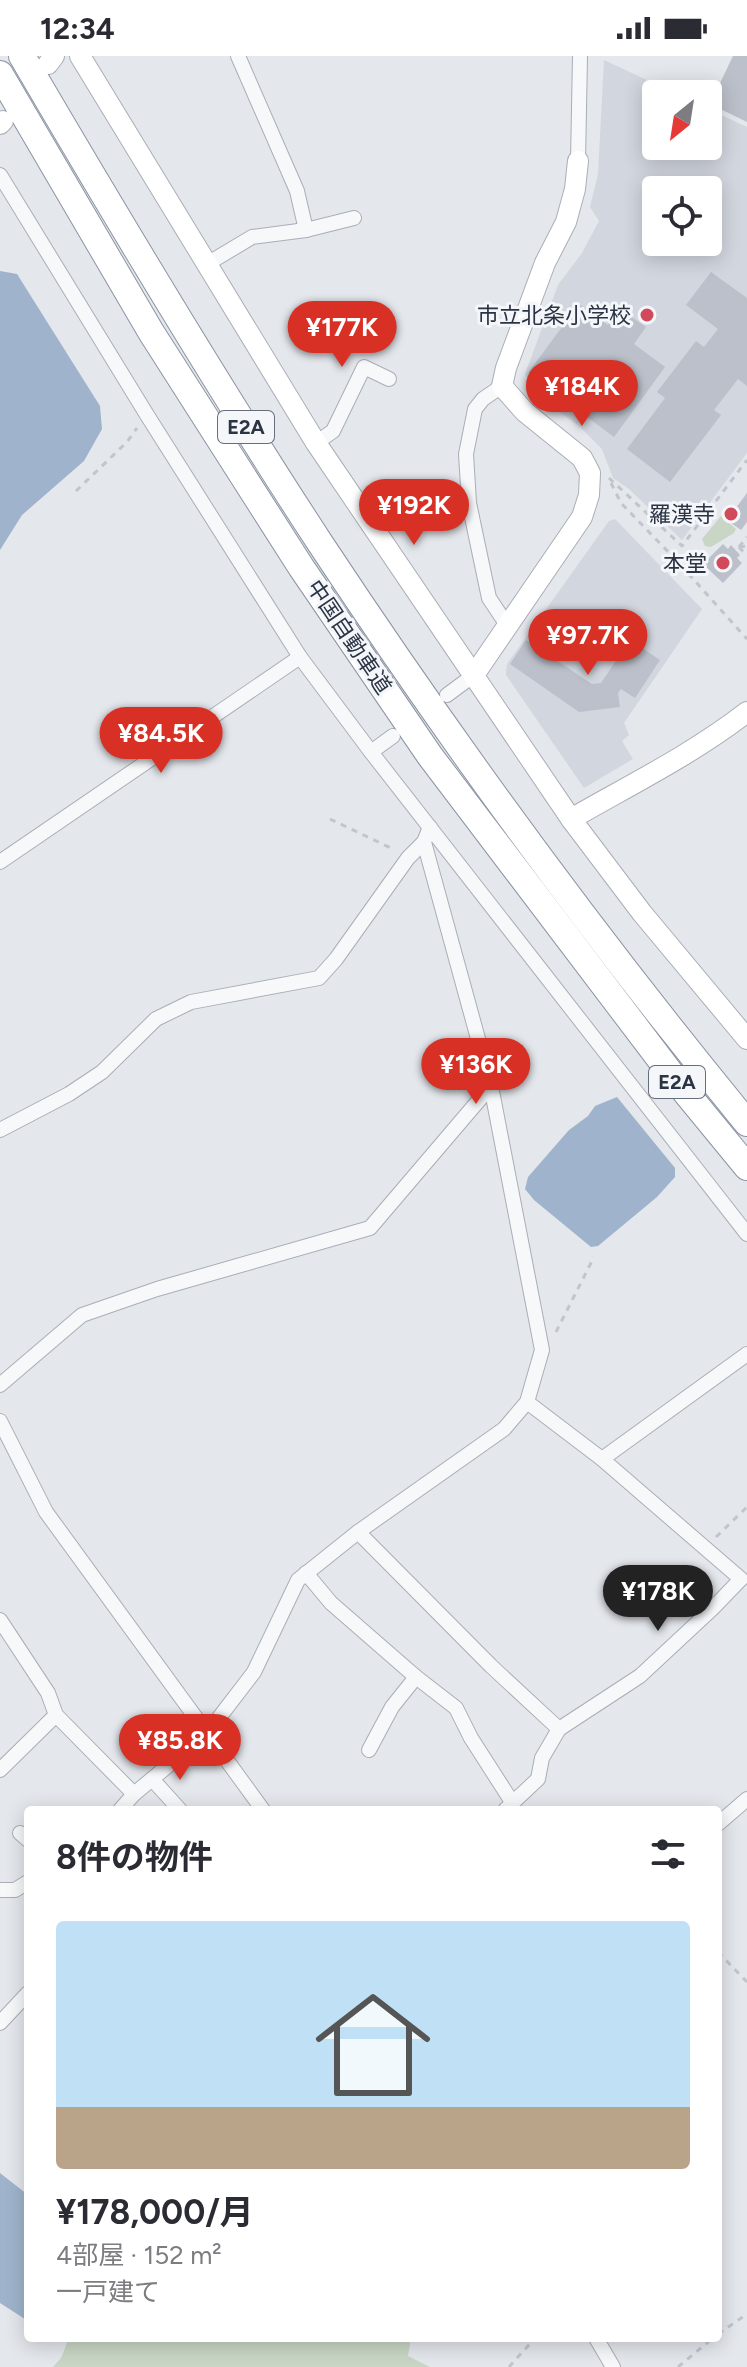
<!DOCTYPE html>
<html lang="ja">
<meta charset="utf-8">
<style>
:root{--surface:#fff;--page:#f7f7f7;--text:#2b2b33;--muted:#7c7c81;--line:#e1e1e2;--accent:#d93025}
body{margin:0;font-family:Figtree,"Noto Sans JP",sans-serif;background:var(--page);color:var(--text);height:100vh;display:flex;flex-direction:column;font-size:30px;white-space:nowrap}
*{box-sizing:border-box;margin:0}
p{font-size:26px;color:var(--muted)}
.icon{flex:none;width:44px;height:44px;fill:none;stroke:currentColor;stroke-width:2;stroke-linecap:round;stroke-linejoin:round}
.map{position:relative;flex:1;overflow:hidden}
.details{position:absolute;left:24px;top:1750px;width:698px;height:536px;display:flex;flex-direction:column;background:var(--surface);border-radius:8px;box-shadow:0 4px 20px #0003}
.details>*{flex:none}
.needle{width:52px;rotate:210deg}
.controls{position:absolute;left:642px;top:24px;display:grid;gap:16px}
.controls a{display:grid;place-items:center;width:80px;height:80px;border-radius:8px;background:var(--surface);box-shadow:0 4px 20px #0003;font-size:40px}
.price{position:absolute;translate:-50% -68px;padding:0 18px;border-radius:28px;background:var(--accent);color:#fff;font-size:26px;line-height:52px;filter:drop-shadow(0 2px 4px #0008)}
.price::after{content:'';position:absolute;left:50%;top:48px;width:24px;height:18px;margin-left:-12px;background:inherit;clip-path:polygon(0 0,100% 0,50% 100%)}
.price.selected{background:#222;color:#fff}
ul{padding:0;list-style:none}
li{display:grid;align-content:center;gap:16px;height:424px;padding:0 32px}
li+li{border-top:2px solid var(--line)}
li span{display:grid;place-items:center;height:248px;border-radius:8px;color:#555}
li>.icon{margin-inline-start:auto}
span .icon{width:144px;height:144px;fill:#fffc;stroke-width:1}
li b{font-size:34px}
h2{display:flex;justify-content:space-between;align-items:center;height:96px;padding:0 32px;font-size:34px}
.status{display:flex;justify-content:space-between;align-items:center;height:56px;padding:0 40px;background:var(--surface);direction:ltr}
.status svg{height:22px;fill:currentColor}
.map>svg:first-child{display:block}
.built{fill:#d2d6de;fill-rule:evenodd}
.green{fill:#c9d6c5}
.water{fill:#9fb4cc}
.building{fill:#bbc0ca}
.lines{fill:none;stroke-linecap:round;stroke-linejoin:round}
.street-casing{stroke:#a9aeb7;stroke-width:16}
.secondary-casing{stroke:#a9aeb7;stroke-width:22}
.highway-casing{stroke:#8b94a3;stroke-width:28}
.path{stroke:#c2c5cb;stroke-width:3;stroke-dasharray:6 6;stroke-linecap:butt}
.street{stroke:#f7f8fa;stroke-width:14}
.secondary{stroke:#fff;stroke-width:20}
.highway{stroke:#fff;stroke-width:26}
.poi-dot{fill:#d1495b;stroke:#f4f6f9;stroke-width:3}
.labels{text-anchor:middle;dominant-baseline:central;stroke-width:6;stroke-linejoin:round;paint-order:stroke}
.shield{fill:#f4f6f9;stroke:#676e7b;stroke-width:2}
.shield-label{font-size:20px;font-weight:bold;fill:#2b3445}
.poi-label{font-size:22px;fill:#2b3445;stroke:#f4f6f9;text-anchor:end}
.street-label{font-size:22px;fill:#2b3445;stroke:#f4f6f9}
</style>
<div class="status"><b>12:34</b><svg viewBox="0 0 49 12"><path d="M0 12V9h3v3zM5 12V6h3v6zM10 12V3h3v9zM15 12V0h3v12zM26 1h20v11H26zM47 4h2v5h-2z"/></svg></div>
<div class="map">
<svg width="747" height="2311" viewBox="0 0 747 2311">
<rect width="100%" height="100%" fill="#e4e7ec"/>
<g class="built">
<path d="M604 4 677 38H656V90H708V53L747 71V397L682 484 629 433 613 422 602 393 579 370 539 341 534 335 525 318 558 229 582 197 599 165 590 151 598 118ZM656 134H708V186H656Z"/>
<polygon points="615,463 702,553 624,667 629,679 622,685 633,703 584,732 506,619 507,608 609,465"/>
</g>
<g class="green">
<polygon points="721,460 736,473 734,477 711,491 705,490 702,483"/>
<polygon points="69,2282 411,2282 408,2300 430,2311 53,2311 61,2302"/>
</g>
<g class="water">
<polygon points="0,215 17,218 100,350 102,373 84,405 22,459 0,494"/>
<polygon points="617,1041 675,1112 675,1121 657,1141 598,1190 591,1191 534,1144 525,1133 528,1121 569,1074 588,1060 595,1050"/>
<polygon points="0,2117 28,2139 28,2265 0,2247"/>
</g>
<g class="building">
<polygon points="733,0 747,0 747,66 710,48"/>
<polygon points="711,216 747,242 747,330 738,323 714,354 721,359 670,426 627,393 665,342 657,336 696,285 704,291 718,273 686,249"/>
<polygon points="579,248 608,269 620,253 646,271 634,288 665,311 614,381 528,317"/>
<polygon points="747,437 747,466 741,474 727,464"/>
<polygon points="723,488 728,493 731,489 740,499 737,502 742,507 723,527 703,508"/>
<polygon points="526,584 592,628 601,627 630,584 660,604 635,642 621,633 618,637 620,651 579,656 510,608"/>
</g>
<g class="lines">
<g class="street-casing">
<g id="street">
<polyline points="238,0 297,135 306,174"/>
<polyline points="578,105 580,0"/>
<polyline points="0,119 147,359 300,601 371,696 747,1178"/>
<polyline points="207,208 252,181 306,174 354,162"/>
<polyline points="502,330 483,343 475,353 466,398 469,447 489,542 507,569"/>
<polyline points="316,387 333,375 364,311 389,323"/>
<polyline points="447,639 474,619"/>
<polyline points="371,696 393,680"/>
<polyline points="0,806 300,601"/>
<polyline points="0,1074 69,1038 102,1016 156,963 191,946 319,922 336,903 408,802 424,786"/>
<polyline points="0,1329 82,1259 157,1233 370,1172 491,1030"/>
<polyline points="0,1365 46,1456 263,1754"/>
<polyline points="602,1403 747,1298"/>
<polyline points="358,1476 491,1610 559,1673"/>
<polyline points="306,1517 331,1547 416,1621 456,1652 471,1682 512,1746"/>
<polyline points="0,1564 48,1637 56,1659 134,1738"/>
<polyline points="369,1694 392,1651 416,1621"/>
<polyline points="0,1714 56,1659"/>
<polyline points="152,1723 180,1754"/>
<polyline points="120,1754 134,1738 206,1678 218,1663 254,1616 298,1524 358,1476 504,1373 527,1346 542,1294 491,1030 424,786 430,771"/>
<polyline points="505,1754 538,1723 542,1702 559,1673 640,1620 713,1552 741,1523 602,1403 527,1346"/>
<polyline points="718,1768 747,1743"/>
<polyline points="20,1777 28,1784"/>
<polyline points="0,1834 15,1834 28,1826"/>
<polyline points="0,1967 28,1937"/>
<polyline points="596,2282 613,2311"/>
</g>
</g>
<g class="secondary-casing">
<g id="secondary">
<polyline points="80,0 316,387 571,763 642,857 747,983"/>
<polyline points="48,8 54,0"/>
<polyline points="0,68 3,65"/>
<polyline points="474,619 582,461 589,439 590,417 582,402 525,356 502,330 506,312 545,207 566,166 575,133 578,105"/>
<path d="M571 763C630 729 693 698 747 656"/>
</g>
</g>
<g class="highway-casing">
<g id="highway">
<path d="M22 0C118 164 216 328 320 487 452 687 595 882 747 1067"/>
<polyline points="0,18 151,276 301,511 430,700 678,1027 747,1111"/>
</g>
</g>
<g class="path">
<polyline points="609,422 682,490 747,404"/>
<polyline points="611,427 621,447 677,505 747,583"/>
<polyline points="76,435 127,386 137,372"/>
<polyline points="739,491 747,500"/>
<polyline points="739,491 747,481"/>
<polyline points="739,491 747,490"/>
<polyline points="330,763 395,794"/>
<polyline points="556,1276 594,1201"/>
<polyline points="716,1481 747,1451"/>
<polyline points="718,1896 747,1926"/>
<polyline points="718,2278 747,2258"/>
<polyline points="509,2311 535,2282"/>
<polyline points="678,2311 713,2282"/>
</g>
<use href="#street" class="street"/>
<use href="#secondary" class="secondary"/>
<use href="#highway" class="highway"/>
</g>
<g class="poi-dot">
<circle cx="647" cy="259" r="8"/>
<circle cx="731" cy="458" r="8"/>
<circle cx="723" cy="507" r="8"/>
</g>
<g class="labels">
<g class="shield">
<rect x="218" y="355" width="56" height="32" rx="6"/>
<rect x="649" y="1010" width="56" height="32" rx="6"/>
</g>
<g class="shield-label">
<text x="246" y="371">E2A</text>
<text x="677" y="1026">E2A</text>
</g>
<g class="poi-label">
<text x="631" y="259">市立北条小学校</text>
<text x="715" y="458">羅漢寺</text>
<text x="707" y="507">本堂</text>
</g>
<g class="street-label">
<text transform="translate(349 581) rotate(56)">中国自動車道</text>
</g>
</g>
</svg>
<div class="controls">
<a><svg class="needle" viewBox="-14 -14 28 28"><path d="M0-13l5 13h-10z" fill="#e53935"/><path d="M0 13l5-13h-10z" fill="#7c7c81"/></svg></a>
<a><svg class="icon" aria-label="locate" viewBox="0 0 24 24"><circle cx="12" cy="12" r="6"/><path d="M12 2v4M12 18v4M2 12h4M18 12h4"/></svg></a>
</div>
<b class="price" style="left:342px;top:313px">¥177K</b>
<b class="price" style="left:582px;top:372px">¥184K</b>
<b class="price" style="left:414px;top:491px">¥192K</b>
<b class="price" style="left:588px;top:621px">¥97.7K</b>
<b class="price" style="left:161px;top:719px">¥84.5K</b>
<b class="price" style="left:476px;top:1050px">¥136K</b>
<b class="price selected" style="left:658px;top:1577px">¥178K</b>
<b class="price" style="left:180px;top:1726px">¥85.8K</b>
<section class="details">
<h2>8件の物件<svg class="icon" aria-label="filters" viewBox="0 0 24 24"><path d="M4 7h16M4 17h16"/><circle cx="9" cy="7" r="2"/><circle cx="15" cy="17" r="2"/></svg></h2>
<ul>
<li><span style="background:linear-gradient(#bfe0f5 75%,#b9a48a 0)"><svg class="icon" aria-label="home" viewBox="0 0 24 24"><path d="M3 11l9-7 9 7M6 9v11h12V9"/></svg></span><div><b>¥178,000/月</b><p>4部屋 · 152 m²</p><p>一戸建て</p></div></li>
</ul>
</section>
</div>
